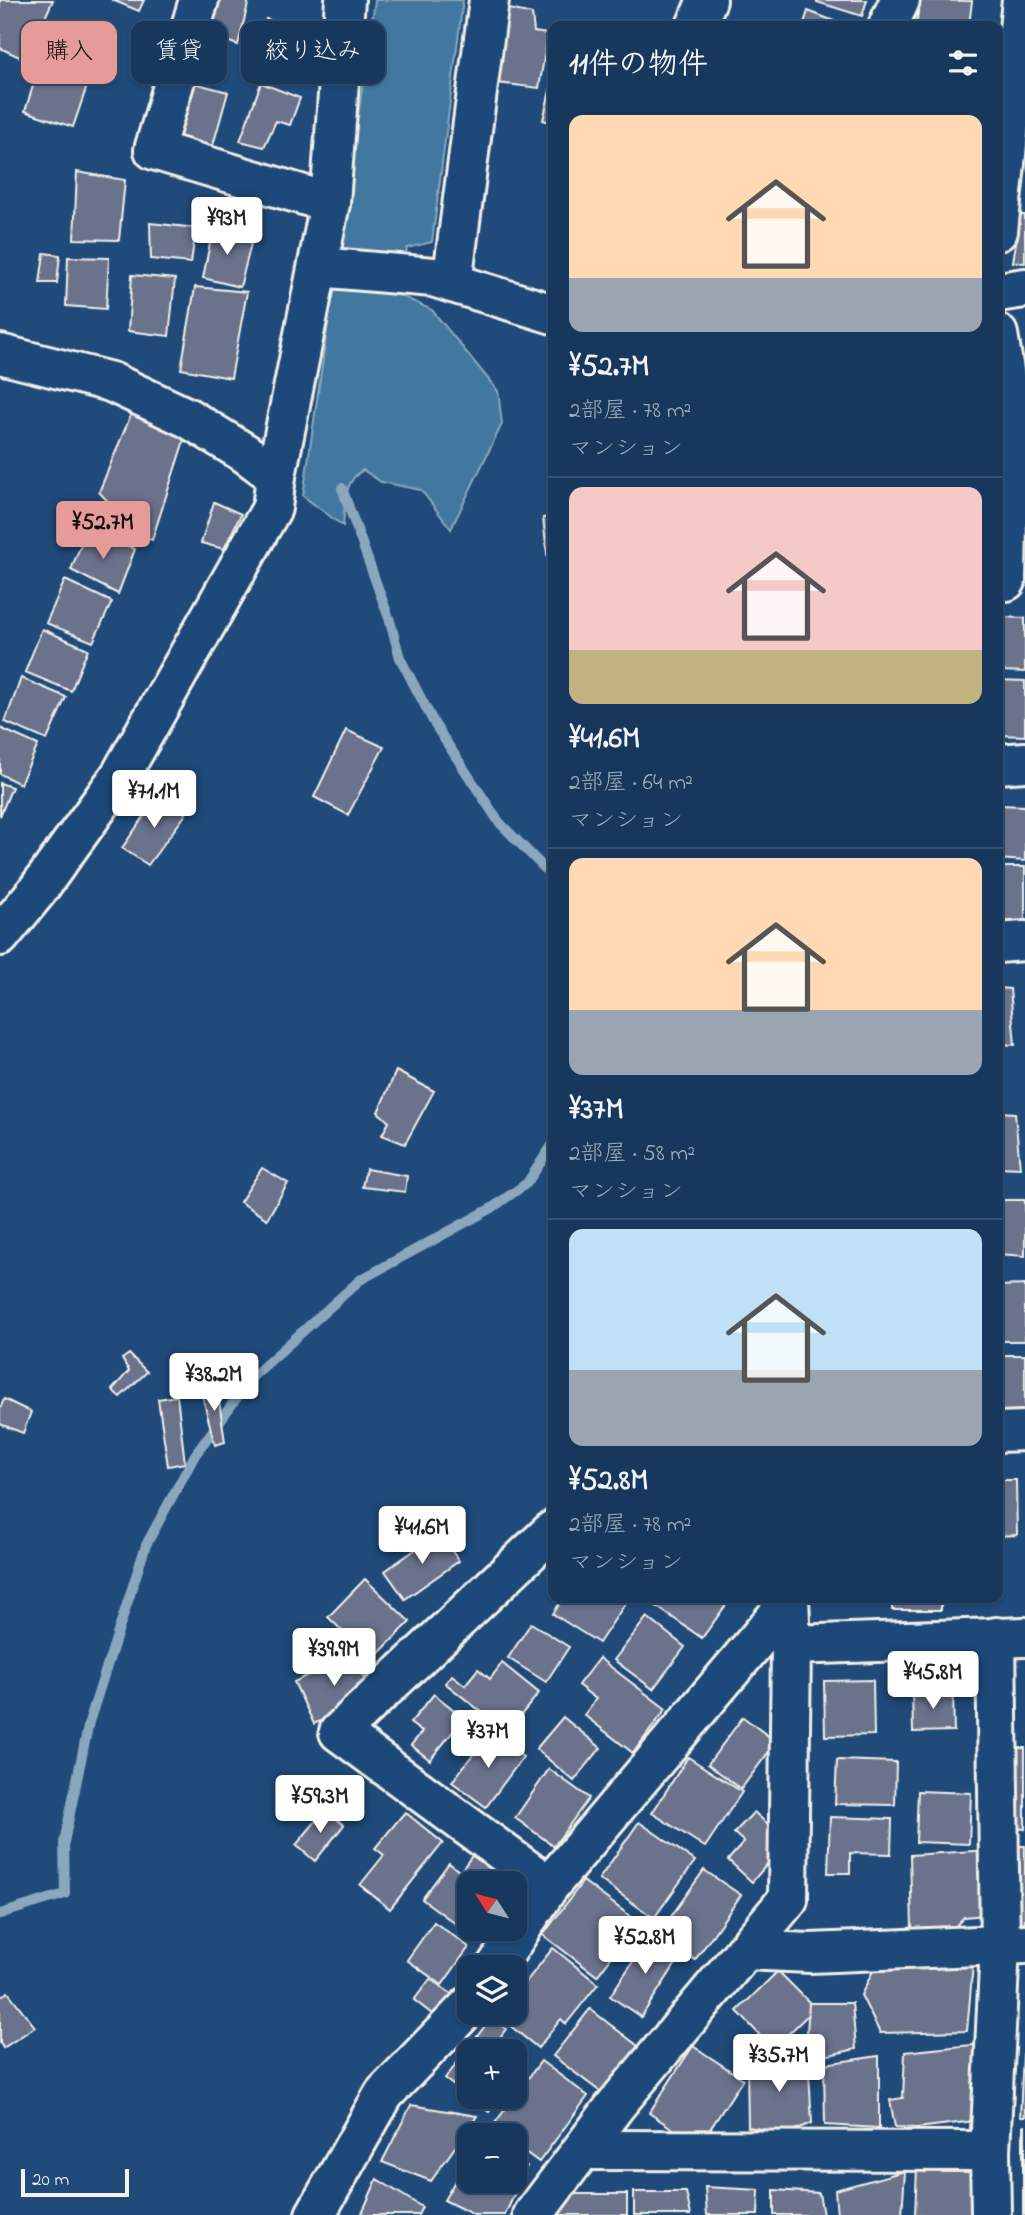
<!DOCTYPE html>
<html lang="ja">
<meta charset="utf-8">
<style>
:root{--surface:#17385c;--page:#203f62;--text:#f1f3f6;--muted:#9eacbb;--line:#365272;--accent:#e69b98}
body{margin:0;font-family:"Indie Flower","Klee One",sans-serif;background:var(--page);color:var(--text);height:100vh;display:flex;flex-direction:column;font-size:26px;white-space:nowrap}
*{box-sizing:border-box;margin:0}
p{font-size:23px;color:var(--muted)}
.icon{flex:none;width:38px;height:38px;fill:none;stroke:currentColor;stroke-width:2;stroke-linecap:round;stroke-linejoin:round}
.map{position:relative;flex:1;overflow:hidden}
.drawer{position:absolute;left:548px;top:21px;width:455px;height:1582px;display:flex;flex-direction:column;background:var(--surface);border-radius:14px;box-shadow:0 2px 5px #0004,0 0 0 2px var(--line)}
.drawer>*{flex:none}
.top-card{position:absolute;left:21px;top:21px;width:422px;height:63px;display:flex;gap:14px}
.needle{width:46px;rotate:306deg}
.buttons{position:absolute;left:457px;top:1871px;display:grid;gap:14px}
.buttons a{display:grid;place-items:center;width:70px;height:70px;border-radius:14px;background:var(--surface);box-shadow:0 2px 5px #0004,0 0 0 2px var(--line);font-size:35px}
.scale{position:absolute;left:21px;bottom:18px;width:108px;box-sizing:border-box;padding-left:7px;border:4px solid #f4f1e8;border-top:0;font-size:19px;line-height:24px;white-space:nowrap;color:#f4f1e8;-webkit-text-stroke:5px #1f4a7a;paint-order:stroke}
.price{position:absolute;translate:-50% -60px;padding:0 16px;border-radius:7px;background:#fff;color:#222;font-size:23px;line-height:46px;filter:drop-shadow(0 2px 4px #0008)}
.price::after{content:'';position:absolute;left:50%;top:42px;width:21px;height:16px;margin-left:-10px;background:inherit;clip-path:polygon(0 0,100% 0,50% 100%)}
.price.on{background:var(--accent);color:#111}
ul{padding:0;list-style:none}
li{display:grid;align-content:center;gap:14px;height:371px;padding:0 21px}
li+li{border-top:2px solid var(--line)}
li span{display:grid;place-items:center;height:217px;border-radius:14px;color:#555}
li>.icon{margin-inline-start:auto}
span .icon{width:126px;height:126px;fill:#fffc;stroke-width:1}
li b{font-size:30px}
h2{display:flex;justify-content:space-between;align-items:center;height:84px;padding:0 21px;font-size:30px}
.tag{padding:0 24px;border-radius:14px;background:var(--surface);box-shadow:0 2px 5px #0004,0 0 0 2px var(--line);font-size:24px;line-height:63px}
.tag.on{background:var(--accent);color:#111}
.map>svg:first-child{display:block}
.water{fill:#4378a0;stroke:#8aa8bd;stroke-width:2}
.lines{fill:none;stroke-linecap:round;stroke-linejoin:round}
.stream{stroke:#8aa8bd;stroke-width:10}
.building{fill:#6a728c;stroke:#f4f1e8;stroke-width:2}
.minor-casing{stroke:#f4f1e8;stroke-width:44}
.minor{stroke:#1f4a7a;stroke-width:38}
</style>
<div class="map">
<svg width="1025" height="2215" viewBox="0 0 1025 2215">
<rect width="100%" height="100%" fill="#1f4a7a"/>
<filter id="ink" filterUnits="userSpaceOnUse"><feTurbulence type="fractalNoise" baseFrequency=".0143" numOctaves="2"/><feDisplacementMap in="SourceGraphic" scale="14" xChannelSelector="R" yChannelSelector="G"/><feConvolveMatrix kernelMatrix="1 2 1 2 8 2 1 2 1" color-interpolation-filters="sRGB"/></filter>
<g filter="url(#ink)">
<path class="water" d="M375 0H463L432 242 407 248 399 295 432 310 498 391 502 424 451 529 421 490 381 482 363 470C343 481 345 506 343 526L303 496Z"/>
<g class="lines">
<g class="stream">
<polyline points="342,488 390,621 400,658 435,725 499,822 553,877"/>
<polyline points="0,1914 65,1894 64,1842 89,1722 146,1545 195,1455 252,1377 360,1280 492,1208 527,1183 553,1144"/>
</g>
</g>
<g class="building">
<polygon points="0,0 53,0 26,60 0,48"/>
<polygon points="112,0 144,0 139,11"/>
<polygon points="214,0 249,0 238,45 205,34"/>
<polygon points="817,0 867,0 862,16 817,2"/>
<polygon points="920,0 972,1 969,26 916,26"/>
<polygon points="496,6 532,14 534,32 548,34 539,88 489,82"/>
<polygon points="808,11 847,26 803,26"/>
<polygon points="266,19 309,33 288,82 250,67"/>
<polygon points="42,58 90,77 73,127 25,111"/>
<polygon points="553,78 553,123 543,120"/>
<polygon points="190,82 228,92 212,149 177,135"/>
<polygon points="261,83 300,98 290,125 276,121 264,147 240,141"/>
<polygon points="77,172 125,180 119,240 74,239"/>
<polygon points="1020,215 1025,215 1025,263 1013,262"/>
<polygon points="150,223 196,228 191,263 151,259"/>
<polygon points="213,228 253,236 240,287 203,278"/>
<polygon points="44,253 60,255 57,283 40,283"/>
<polygon points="68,257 109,258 106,309 66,306"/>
<polygon points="132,275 175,279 169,336 128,331"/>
<polygon points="195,287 247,292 231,378 181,369"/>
<polygon points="132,412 186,434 152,540 116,525 120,514 99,492"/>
<polygon points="214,502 241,514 224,549 201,543"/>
<polygon points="553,517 553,605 543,518"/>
<polygon points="87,529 135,549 118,594 71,570"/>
<polygon points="65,580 112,602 93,642 46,623"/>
<polygon points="999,617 1025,618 1025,672 1002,671"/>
<polygon points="42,629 88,649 71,691 25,672"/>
<polygon points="21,678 66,697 47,740 5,722"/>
<polygon points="998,680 1025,681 1025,736 998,735"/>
<polygon points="0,728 38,745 20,784 0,774"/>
<polygon points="346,730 384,747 348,815 314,797"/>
<polygon points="0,783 12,787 0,816"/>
<polygon points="159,795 186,814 148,865 122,848"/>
<polygon points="998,805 1025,806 1025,861 998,859"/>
<polygon points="998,867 1025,867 1025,923 998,921"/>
<polygon points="998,988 1010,989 1015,1045 998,1044"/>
<polygon points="396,1071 434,1091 405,1144 382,1135 389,1122 378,1112"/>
<polygon points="998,1112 1015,1113 1020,1168 998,1167"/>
<polygon points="262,1168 288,1183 267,1219 240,1202"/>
<polygon points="366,1169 407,1176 405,1192 362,1187"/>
<polygon points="998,1200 1025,1200 1025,1256 998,1254"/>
<polygon points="1025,1285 1025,1341 998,1341 998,1286"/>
<polygon points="129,1354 147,1372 120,1397 112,1390 129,1371 122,1359"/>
<rect x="998" y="1355" width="27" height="56"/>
<polygon points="200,1387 217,1387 225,1442 215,1445"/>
<polygon points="177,1396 185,1463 168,1466 158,1399"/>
<polygon points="4,1399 31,1412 23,1433 0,1424 0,1409"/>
<polygon points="998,1480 1016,1480 1017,1535 998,1536"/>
<polygon points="439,1533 459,1561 405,1599 385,1571"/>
<polygon points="365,1579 410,1622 372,1660 328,1617"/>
<polygon points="563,1598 629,1598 599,1643 553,1614"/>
<polygon points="661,1598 731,1598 702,1638 656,1606"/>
<rect x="892" y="1598" width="49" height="12"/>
<polygon points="647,1617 685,1647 653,1689 614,1660"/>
<polygon points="531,1623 569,1647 546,1682 508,1658"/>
<polygon points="353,1653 373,1695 314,1724 294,1682"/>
<polygon points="599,1658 666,1709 633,1753 584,1715 596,1699 578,1685"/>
<polygon points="502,1663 539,1693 507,1732 445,1683 452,1675 465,1685 478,1669 490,1679"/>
<polygon points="873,1680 874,1735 825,1736 824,1681"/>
<polygon points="953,1690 954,1731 913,1732 912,1691"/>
<polygon points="434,1694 464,1718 430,1760 411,1745 422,1732 410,1723"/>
<polygon points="563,1717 601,1748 574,1781 536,1749"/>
<polygon points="743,1717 776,1742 741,1789 708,1764"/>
<polygon points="490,1732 523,1757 486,1807 452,1782"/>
<polygon points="1012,1748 1025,1748 1025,1829 1017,1828"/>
<polygon points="688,1757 742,1792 705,1847 652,1813"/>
<polygon points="837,1760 896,1762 895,1805 835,1804"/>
<polygon points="549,1769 589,1798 554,1846 515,1818"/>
<polygon points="918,1791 971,1793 969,1844 916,1842"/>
<polygon points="325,1810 344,1825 315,1861 296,1845"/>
<polygon points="405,1812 443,1843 390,1909 360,1885 384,1855 375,1848"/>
<polygon points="754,1812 787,1841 752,1882 728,1860 744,1842 734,1833"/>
<polygon points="830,1817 892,1819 891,1854 850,1853 850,1873 828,1873"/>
<polygon points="639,1822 695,1861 654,1918 599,1879"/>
<polygon points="1016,1846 1025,1846 1025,1923 1019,1921"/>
<polygon points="990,1850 985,1915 964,1917 951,1931 912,1928 910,1855"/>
<polygon points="474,1853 507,1876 501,1883 469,1883 469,1928 467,1932 422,1899 449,1863 460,1872"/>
<polygon points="704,1870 741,1895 695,1960 658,1935"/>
<polygon points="583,1881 638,1922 597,1976 543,1935"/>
<polygon points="434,1922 469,1947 442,1985 407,1960"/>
<polygon points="650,1936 681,1956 641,2017 610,1996"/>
<polygon points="553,1948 598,1984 566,2024 561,2019 538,2048 499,2017 502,2012 514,2012 514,1997"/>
<polygon points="973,1964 967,2031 880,2033 861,1995 876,1965"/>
<polygon points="778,1971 815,2008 773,2049 737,2011"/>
<polygon points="430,1979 453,1995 436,2017 414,2000"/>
<polygon points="8,1992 35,2027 3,2048 0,2043 0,1997"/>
<polygon points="809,2003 852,2003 856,2049 825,2056 806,2048"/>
<polygon points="590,2009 638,2046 602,2093 553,2056"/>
<polygon points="491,2018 506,2029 490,2051 469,2051 469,2096 501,2096 489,2112 445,2079"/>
<polygon points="981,2044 974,2121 917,2128 895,2127 890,2100 903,2098 905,2052"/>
<polygon points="693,2046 743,2079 699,2146 649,2113"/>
<polygon points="1023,2054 1025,2054 1025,2117 1020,2117"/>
<polygon points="808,2056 812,2123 788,2133 748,2127 747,2062"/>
<polygon points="879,2056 879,2128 825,2125 824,2064"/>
<polygon points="541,2061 588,2096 539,2162 514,2144 514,2135 503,2135 492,2127"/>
<polygon points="411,2105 477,2116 431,2181 382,2162"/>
<rect x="1023" y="2126" width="2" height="89"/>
<polygon points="469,2157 469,2180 514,2180 514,2160 527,2166 505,2215 474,2215 444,2200"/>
<polygon points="972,2167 978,2215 915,2215 917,2168"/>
<polygon points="905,2171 902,2215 837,2215 835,2190"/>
<polygon points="377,2179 422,2207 418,2215 361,2215"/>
<polygon points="705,2187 759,2190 758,2215 707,2215"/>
<polygon points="774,2190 819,2193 823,2215 774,2215"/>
<polygon points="634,2192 686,2192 691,2215 634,2215"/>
<polygon points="554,2194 627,2194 627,2215 553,2215"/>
</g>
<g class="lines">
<g class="minor-casing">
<g id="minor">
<polyline points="199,0 154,150 330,203"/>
<polyline points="696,26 707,0"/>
<polyline points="888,26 900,0"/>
<polyline points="998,231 1022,0"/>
<polyline points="318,267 433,277 553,314"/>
<polyline points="452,283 489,0"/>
<polyline points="998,292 1025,288"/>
<polyline points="998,334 1009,401 1006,581"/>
<polyline points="0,354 111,382 188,418 245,453 276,476"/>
<polyline points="998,764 1025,762"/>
<polyline points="0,936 37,891 120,776 272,508 276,476 330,203 345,0"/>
<polyline points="998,943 1025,941"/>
<polyline points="998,1432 1025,1431"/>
<polyline points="791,1645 1025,1637"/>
<polyline points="549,1886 339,1732 553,1530"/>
<polyline points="745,1950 810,1953 1025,1944"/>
<polyline points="496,1967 549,1886 789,1602"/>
<polyline points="583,2150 990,2151"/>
<polyline points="315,2215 384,2094 469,2006"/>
<polyline points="533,2215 615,2106 788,1899 791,1645 789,1598"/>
<polyline points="991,2215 990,2151 1000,1946 996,1637"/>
</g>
</g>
<use href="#minor" class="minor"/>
</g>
</g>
</svg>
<div class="buttons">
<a><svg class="needle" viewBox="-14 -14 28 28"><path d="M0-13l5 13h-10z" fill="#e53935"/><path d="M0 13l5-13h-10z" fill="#9eacbb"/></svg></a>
<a><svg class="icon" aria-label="layers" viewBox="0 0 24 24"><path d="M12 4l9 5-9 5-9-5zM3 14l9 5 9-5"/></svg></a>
<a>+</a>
<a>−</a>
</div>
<div class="scale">20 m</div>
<b class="price" style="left:227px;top:257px">¥93M</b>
<b class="price on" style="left:103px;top:561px">¥52.7M</b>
<b class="price" style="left:154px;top:830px">¥71.1M</b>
<b class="price" style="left:214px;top:1413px">¥38.2M</b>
<b class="price" style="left:422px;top:1566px">¥41.6M</b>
<b class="price" style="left:334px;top:1688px">¥39.9M</b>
<b class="price" style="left:933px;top:1711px">¥45.8M</b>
<b class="price" style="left:488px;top:1770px">¥37M</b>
<b class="price" style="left:320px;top:1835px">¥59.3M</b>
<b class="price" style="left:645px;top:1976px">¥52.8M</b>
<b class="price" style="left:779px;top:2094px">¥35.7M</b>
<div class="top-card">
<a class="tag on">購入</a>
<a class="tag">賃貸</a>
<a class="tag">絞り込み</a>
</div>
<section class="drawer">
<h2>11件の物件<svg class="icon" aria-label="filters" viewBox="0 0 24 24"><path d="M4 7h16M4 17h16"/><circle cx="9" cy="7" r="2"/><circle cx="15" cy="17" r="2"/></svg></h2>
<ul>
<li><span style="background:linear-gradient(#ffd9b3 75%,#9aa5b1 0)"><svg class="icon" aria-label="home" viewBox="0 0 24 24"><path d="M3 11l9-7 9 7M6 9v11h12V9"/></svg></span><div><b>¥52.7M</b><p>2部屋 · 78 m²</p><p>マンション</p></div></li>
<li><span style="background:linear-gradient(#f6c9c9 75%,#c2b280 0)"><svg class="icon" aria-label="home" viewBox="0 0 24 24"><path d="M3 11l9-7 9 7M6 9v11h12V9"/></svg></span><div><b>¥41.6M</b><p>2部屋 · 64 m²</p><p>マンション</p></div></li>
<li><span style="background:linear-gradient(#ffd9b3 70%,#9aa5b1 0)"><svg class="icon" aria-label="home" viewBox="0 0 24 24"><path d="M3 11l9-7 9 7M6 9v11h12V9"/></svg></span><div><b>¥37M</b><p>2部屋 · 58 m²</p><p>マンション</p></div></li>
<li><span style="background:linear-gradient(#bfe0f5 65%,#9aa5b1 0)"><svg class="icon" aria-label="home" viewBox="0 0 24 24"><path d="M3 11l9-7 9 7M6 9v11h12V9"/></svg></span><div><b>¥52.8M</b><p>2部屋 · 78 m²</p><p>マンション</p></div></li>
</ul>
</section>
</div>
